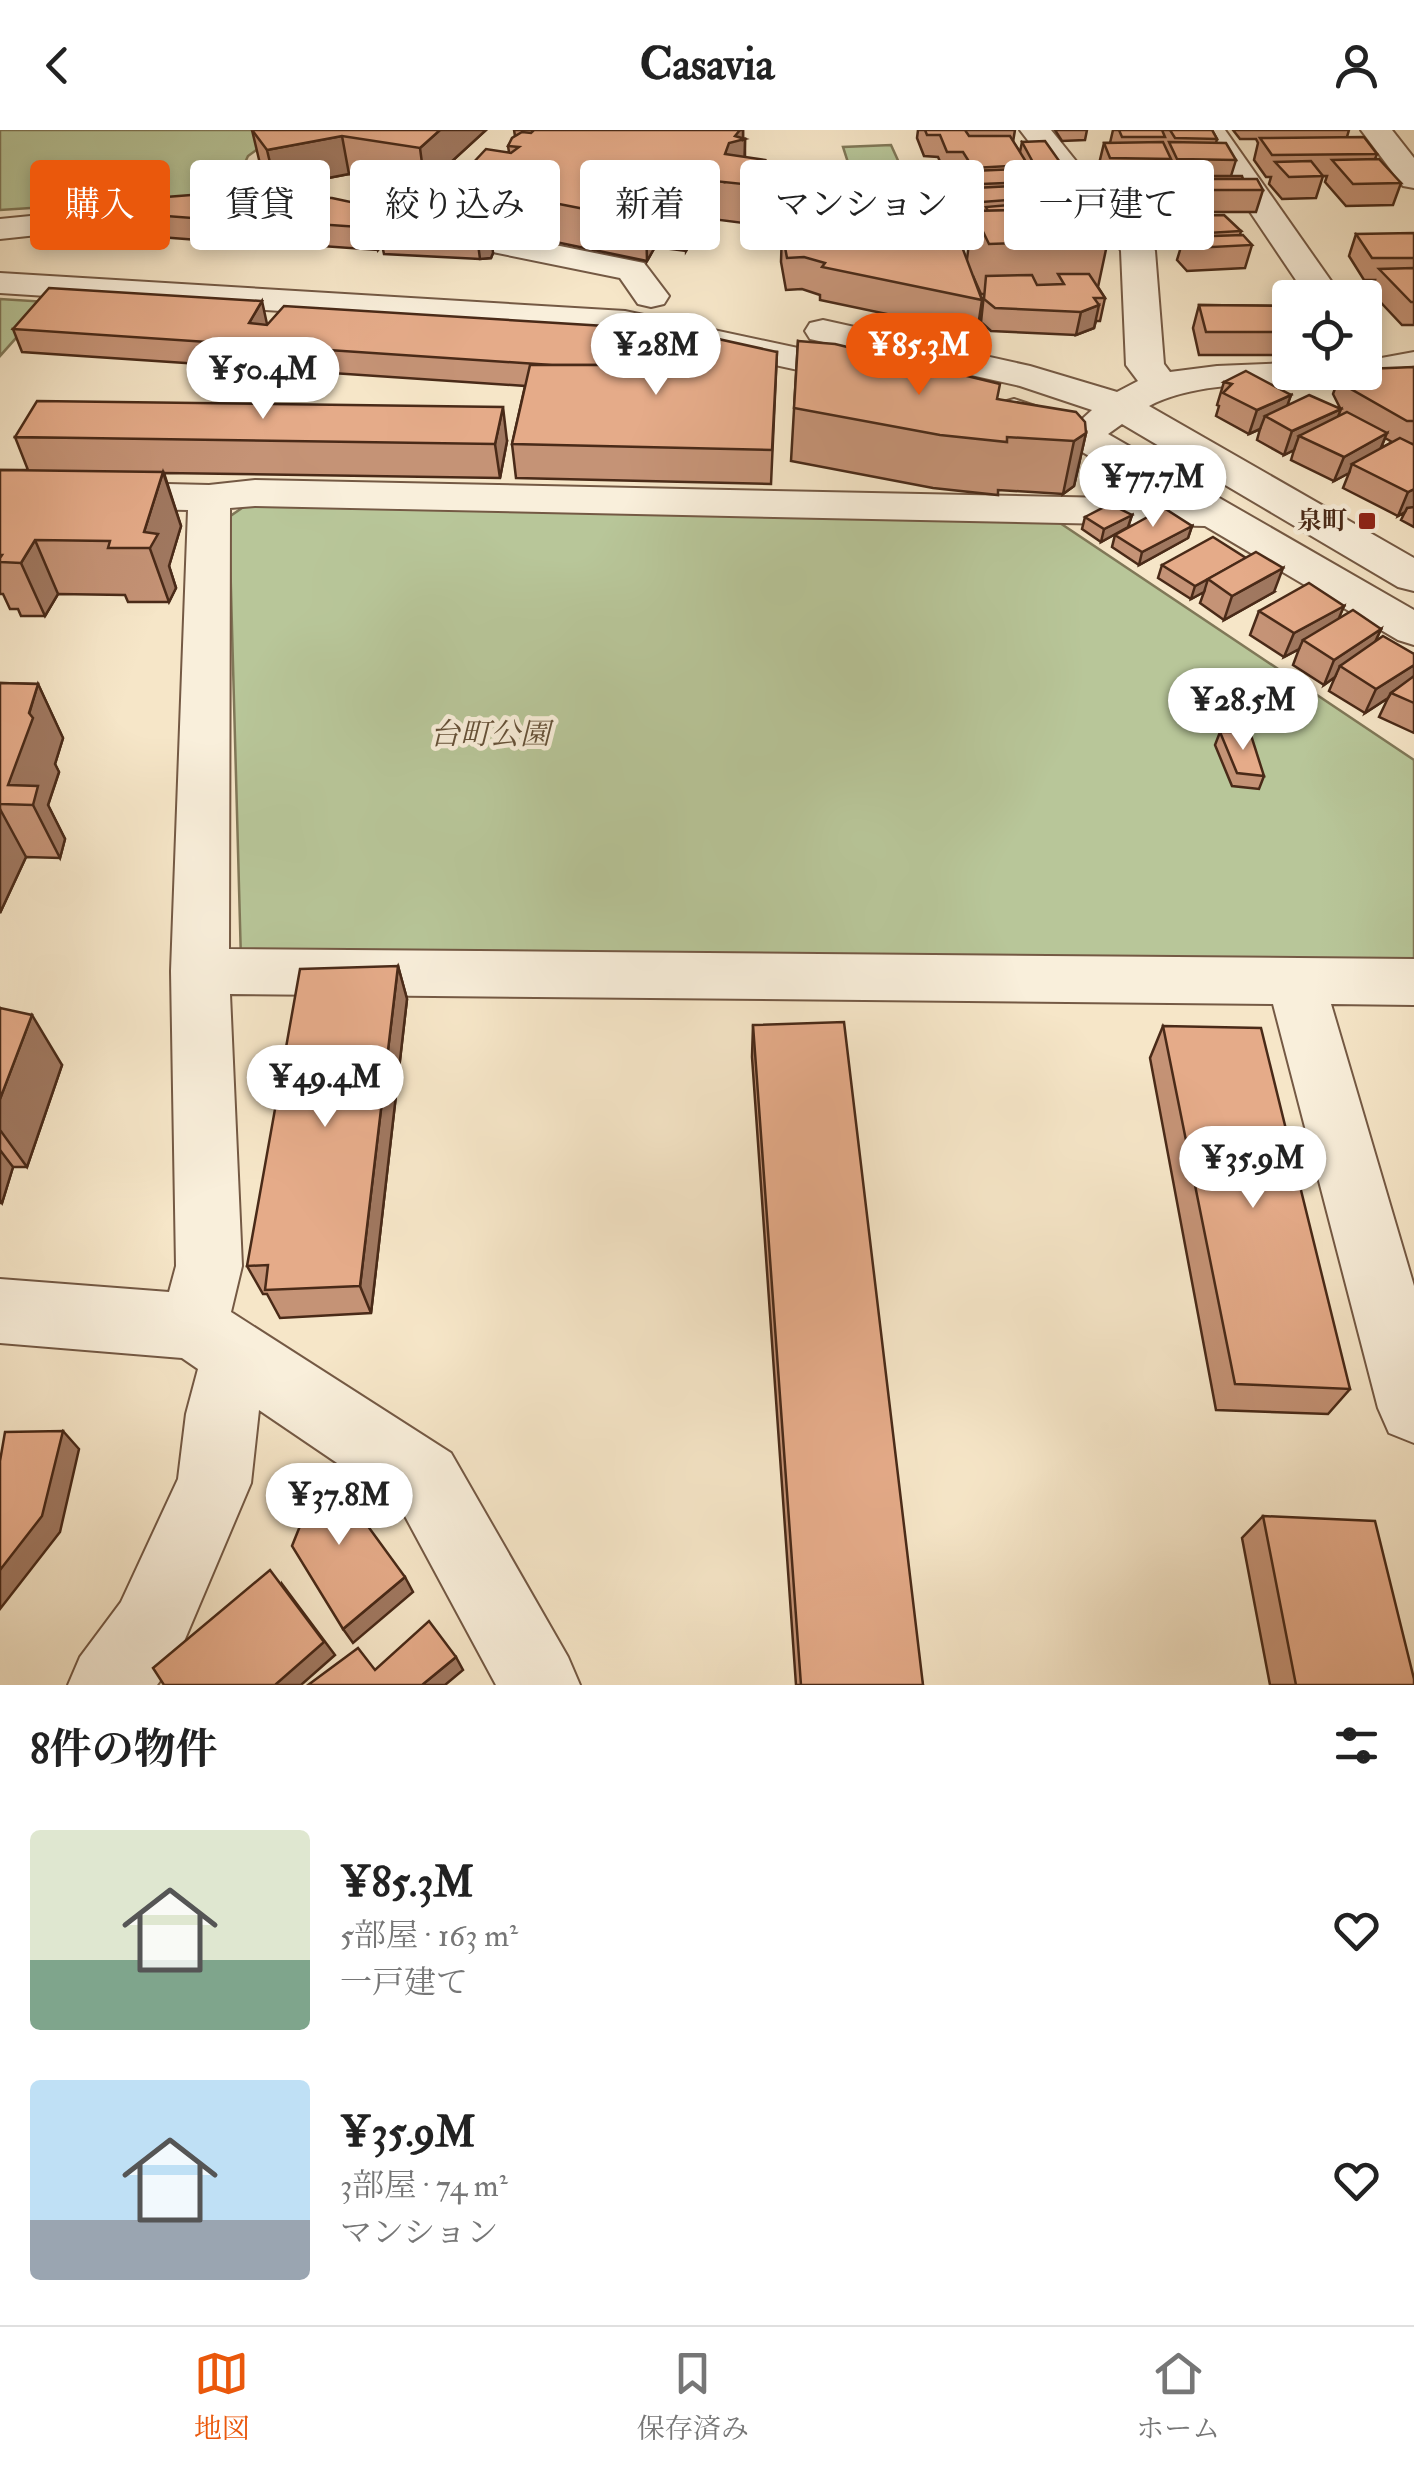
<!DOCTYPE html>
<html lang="ja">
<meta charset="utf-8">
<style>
:root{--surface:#fff;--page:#f6f6f6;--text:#222;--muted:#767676;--line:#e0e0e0;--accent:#ea580c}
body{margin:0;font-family:"IM FELL Double Pica","Noto Serif JP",serif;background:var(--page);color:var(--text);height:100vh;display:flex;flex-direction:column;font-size:38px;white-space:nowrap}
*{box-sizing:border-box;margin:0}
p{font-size:32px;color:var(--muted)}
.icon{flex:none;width:55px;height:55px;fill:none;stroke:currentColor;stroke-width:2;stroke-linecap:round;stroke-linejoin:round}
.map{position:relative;height:1555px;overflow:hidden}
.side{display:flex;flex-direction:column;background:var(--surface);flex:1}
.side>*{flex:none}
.banner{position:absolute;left:30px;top:30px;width:1355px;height:90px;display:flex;gap:20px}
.fabs{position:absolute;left:1272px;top:150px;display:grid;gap:20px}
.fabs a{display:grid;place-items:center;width:110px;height:110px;border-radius:10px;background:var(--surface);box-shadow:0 5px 15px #0003;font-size:50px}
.price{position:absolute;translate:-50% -85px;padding:0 22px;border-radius:35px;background:#fff;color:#222;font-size:32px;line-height:65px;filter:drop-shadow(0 2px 5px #0008)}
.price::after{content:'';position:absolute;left:50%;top:60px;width:30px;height:22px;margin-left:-15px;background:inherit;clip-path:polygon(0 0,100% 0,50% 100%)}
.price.current{background:var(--accent);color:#fff}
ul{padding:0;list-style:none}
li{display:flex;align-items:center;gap:30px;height:250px;padding:0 30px}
li span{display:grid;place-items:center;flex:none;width:280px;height:200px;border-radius:10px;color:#555}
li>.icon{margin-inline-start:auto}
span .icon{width:120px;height:120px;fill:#fffc;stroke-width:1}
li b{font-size:42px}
h2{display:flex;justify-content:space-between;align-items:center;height:120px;padding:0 30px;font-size:42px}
.chip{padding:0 35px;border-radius:10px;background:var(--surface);box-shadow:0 5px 15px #0003;font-size:35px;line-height:90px}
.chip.current{background:var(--accent);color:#fff}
header{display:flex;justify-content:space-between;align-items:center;height:130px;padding:0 30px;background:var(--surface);font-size:45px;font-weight:800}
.menu{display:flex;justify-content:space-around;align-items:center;height:140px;border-top:2px solid var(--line);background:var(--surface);font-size:28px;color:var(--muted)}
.menu a{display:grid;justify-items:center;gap:5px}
.menu .current{color:var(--accent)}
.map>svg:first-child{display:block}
.green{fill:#b8c699;stroke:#807858;stroke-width:2.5}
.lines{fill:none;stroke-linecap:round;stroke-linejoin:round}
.minor-casing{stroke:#745944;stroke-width:4}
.minor{fill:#f9efdb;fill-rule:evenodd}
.wall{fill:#c59376;stroke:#492a18;stroke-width:2.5;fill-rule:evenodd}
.shaded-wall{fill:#a07860;stroke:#492a18;stroke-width:2.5}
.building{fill:#e5ab89;stroke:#492a18;stroke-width:2.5}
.poi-dot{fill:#8f2418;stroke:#f9efdb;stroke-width:4}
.labels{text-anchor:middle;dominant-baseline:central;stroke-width:9;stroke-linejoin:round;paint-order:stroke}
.far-poi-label{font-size:25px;font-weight:bold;fill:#492a18;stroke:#f9efdb;text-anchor:end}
.park-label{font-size:30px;font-style:italic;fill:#655138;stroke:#f9efdb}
</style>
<header><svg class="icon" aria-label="back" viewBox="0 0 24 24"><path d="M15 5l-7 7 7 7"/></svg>Casavia<svg class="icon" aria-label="person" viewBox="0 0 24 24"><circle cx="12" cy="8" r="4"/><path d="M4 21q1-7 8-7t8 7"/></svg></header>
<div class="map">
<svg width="1414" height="1555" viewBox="0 0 1414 1555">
<rect width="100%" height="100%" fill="#f6e6c8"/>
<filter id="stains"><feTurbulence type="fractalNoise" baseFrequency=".002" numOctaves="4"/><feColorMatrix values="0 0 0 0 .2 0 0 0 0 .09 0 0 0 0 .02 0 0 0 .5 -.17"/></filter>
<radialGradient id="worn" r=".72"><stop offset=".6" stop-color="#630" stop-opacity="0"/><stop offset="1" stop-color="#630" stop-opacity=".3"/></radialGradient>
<g class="green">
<polygon points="0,0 284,0 248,26 230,65 0,80"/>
<polygon points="891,15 916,70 861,73 843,17"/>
<polygon points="0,169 48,172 0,226"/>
<polygon points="252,371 1045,383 1414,630 1414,841 241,831 229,387"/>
</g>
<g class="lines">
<g class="minor-casing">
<g id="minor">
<path d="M1020 0H1051L1092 51 1147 103 1155 121 1164 234 1170 242 1217 236 1290 233V242H1365V231L1414 222V244C1333 264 1219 239 1149 276L1414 428V461L1398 457 1122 294 1108 304 1414 480V515L1398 510 1205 396 255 376 230 378 229 819 1414 829V875L1331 874 1414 1156V1313L1389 1303 1378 1278 1273 874 230 864 242 1136 231 1182 451 1323 568 1527 580 1555H496L399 1375 259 1280 251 1353 177 1528 157 1555H68L80 1527 121 1472 178 1349 186 1284 198 1239 182 1228 0 1213V1149L169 1162 176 1136 171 841 188 380 0 376V350L209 355 255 350 1161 369 1069 314 1000 289 994 281 1000 273 1014 269 1080 291 1092 280 1020 256 810 209 805 201 810 193 823 190 1030 236 1117 262 1138 251 1126 235 1121 121 1115 107 1070 65Z"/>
<polygon points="1195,0 1225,0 1343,168 1308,168"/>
<polygon points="1361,0 1392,0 1414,28 1414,58 1403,56"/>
<polygon points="203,69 215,72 219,79 215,86 0,109 0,89"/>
<polygon points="421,88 644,133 669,166 664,174 651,177 638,174 620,148 409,105 404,98 409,91"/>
<polygon points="0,143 625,181 868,233 881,236 887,244 881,252 868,255 625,203 0,163"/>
</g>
</g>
<use href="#minor" class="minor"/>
</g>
<g class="wall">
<polygon points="252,0 486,0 425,56 349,44 276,58 261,38"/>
<polygon points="514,0 743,0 743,8 745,9 745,27 764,68 751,94 705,88 686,121 655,117 647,131 488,98 493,123 491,128 480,129 384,124 382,115 378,120 249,111 247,101 238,113 133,105 126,83 255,60 257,70 482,96 481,90 463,88 458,49 509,22 508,16 515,6"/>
<polygon points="918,0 1015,0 1013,12 1020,22 1022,12 1062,35 1058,57 1057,57 1063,66 1062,71 1108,110 1098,157 1105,168 1100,191 1096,191 1094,198 1076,205 991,201 981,192 984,164 981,164 973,146 982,170 977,203 820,170 820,165 802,159 786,160 781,132 782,101 967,129 973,82 973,76 954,77 946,64 949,43 945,43 938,27 924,26 917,8"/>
<polygon points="1055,0 1087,0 1085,10 1062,11"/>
<polygon points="1113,0 1212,0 1217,9 1216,13 1236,30 1231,46 1243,49 1263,60 1256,82 1208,82 1203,70 1201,70 1196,58 1191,76 1151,75 1149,67 1143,67 1142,61 1134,60 1134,50 1105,50 1099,34 1104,13 1110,13"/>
<polygon points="1233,0 1349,0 1347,7 1377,24 1375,29 1401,53 1393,75 1346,76 1325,52 1327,46 1323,46 1316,68 1282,69 1269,54 1271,47 1266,47 1254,30 1258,13 1256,9 1240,9"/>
<polygon points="1177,86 1241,101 1240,105 1252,115 1245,138 1187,141 1177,130 1180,120 1171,109"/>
<polygon points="1356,104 1414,128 1414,195 1402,195 1371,162 1375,150 1364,150 1349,126"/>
<polygon points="1199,175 1290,176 1290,225 1199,225 1193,198"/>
<polygon points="267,195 637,198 638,221 635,235 777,222 771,354 516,348 512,314 525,256 22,222 13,199"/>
<polygon points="798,211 997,269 1086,303 1074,356 1063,364 998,360 998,365 933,358 791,331"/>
<path d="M1414 237V314H1411L1414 315V397L1401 390 1405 382 1398 386 1343 358 1349 343 1334 351 1291 330 1294 320 1284 325 1257 310 1260 299 1249 304 1216 286 1219 276 1217 275 1224 252 1291 265 1287 275 1340 278 1333 264 1341 242H1365ZM1385 308 1392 312 1381 318Z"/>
<polygon points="15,307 507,311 500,348 164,343 181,396 169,436 176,458 169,472 128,472 125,465 58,464 45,486 21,486 18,479 10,479 3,464 0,464 0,340 28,340"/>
<polygon points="1132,385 1128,397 1101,412 1082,399 1085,387"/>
<polygon points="1192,396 1188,408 1139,435 1112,417 1115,405"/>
<polygon points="1162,435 1274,462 1224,490 1200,473 1204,462 1191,469 1158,448"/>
<polygon points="1344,476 1338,489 1381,499 1376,510 1414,524 1414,603 1379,587 1388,568 1365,583 1329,561 1335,547 1324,555 1293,535 1299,519 1284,527 1250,505 1259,481"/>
<polygon points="0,553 38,554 63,608 55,634 59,642 48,675 65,709 60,728 26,727 0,783"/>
<polygon points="1220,602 1264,646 1259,659 1232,656 1215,615"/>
<polygon points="398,836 407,869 371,1183 280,1188 267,1164 263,1164 247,1136"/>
<polygon points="0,878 62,935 27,1037 13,1037 2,1073 0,1073"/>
<polygon points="753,895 923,1555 796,1555 752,927"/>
<polygon points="1163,896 1350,1259 1328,1284 1216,1280 1150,928"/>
<polygon points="1263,1386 1414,1555 1270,1555 1242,1408"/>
</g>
<g class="shaded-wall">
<polygon points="440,0 486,0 425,56 420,18"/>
<polygon points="726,0 743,0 743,10 745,9 744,47 725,52"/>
<polygon points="342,6 349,44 276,58 267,20"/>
<polygon points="765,30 764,68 751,94 752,55"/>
<polygon points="705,50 705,88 686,121 685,82"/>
<polygon points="255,60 260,82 244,89 247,101 238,113 232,91"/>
<polygon points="654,78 655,117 647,131 646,91"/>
<polygon points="388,80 392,102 380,102 382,115 378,120 374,98"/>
<polygon points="491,101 493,123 491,128 480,129 477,106"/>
<polygon points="262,171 267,194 255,216 249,193"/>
<polygon points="1099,175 1094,198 1076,205 1081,182"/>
<polygon points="637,198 638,221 627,263 626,240"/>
<polygon points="1291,265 1283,288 1265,286 1260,299 1249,304 1257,280"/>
<polygon points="503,277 507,311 500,348 495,314"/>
<polygon points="1341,279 1332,302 1299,306 1294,320 1284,325 1292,301"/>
<polygon points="1086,303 1074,356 1063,364 1074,311"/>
<polygon points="1387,303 1377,327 1352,334 1349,343 1334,351 1344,327"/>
<polygon points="163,342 181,396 169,436 176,458 169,472 144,402"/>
<polygon points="1414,359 1414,377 1407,378 1405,382 1398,386 1408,362"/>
<polygon points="1132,385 1128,397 1101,412 1104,399"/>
<polygon points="1192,396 1188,408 1139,435 1142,422"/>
<polygon points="35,410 58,464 45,486 21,433"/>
<polygon points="1283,438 1274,462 1224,490 1232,466"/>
<polygon points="1208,449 1204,462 1191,469 1195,456"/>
<polygon points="1344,476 1334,500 1303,510 1299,519 1284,527 1294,503"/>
<polygon points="1381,499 1370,523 1340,536 1335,547 1324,555 1334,530"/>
<polygon points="1414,535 1414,548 1391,563 1388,568 1365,583 1376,559"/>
<polygon points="38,554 63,608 55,634 59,642 48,675 65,709 60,728 33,675 8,655"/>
<polygon points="0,679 26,727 0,783"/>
<polygon points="398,836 407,869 371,1183 360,1156"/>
<polygon points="32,885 62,935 27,1037 0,1000 0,969"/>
<polygon points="0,1020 13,1037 2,1073 0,1070"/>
<polygon points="63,1301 79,1319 60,1402 0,1479 0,1440"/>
<polygon points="405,1447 413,1462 353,1513 343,1499"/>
<polygon points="282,1454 335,1525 301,1555 275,1555"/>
<polygon points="456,1527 463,1540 445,1555 422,1555"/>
</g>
<g class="building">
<polygon points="252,0 440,0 420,18 342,6 267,20"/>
<polygon points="534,0 740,0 735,6 745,9 729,13 725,24 765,30 752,55 705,50 685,82 654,78 646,91 477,58 483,52 458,49 486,19 511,23 519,17 508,16 512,8 522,2 531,3"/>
<polygon points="925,0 965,0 969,6 1010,6 1028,35 973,38 963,22 947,22 940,5 927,5"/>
<polygon points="1119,0 1162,0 1165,7 1122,7"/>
<polygon points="1170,0 1212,0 1217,9 1175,8"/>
<polygon points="1364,7 1377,24 1272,25 1260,8"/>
<polygon points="1045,11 1062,35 1035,36 1022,12"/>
<polygon points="1163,12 1171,29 1110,28 1104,13"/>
<polygon points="1169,12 1226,13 1236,30 1177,29"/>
<polygon points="1379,29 1401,53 1353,54 1332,30"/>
<polygon points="1311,31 1323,46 1289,47 1275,32"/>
<polygon points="1138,32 1187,32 1197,54 1156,53 1154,45 1148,45 1147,39 1139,39"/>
<polygon points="1039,38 1051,51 957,55 949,42"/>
<polygon points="1198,46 1242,46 1243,49 1209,49 1206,58 1204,58"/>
<polygon points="1209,49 1257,49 1263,60 1213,60"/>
<polygon points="937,50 982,170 822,137 825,133 804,127 787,128 782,101 799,100 825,53"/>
<polygon points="1055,54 1063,66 982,72 975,58"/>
<polygon points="255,60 232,91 126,83 140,69"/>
<polygon points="261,65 332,68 388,80 374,98 244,89"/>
<polygon points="1083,69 1089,78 1027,83 1024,80 988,81 986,77"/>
<polygon points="1089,78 1108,110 989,114 973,81 1024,80 1027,83"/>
<polygon points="393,79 486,96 491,101 488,105 477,106 380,102"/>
<polygon points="1224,85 1241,101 1191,104 1177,86"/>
<polygon points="1414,103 1414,128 1372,128 1356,104"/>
<polygon points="1243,105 1252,115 1193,118 1183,107"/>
<polygon points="1414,138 1414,172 1411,172 1379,139"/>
<polygon points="1058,144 1089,144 1105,168 1094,168 1099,175 1081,182 995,178 984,169 986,146 1032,145 1037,155 1064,154"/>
<polygon points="49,158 262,171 249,193 267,195 284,176 637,198 627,235 552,235 13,199"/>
<polygon points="1199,175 1290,176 1290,202 1206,202"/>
<polygon points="646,193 777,222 772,320 512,314 530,235 637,235"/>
<polygon points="798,211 835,214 1000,254 997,269 1076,282 1085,292 1086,303 1074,311 1007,307 1007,312 940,305 794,278"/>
<polygon points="1414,237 1414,291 1407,291 1351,259 1343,242 1365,242 1365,239"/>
<polygon points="1246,241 1291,265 1257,280 1223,263 1232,254 1224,252"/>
<polygon points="1309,265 1341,279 1292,301 1265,286"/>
<polygon points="37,271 503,277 495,314 15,307"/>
<polygon points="1347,282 1387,303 1344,327 1299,306"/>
<polygon points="1400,308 1414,315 1414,359 1408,362 1352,334"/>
<polygon points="0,340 163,342 144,402 158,404 150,418 108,418 110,411 35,410 21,433 0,432 0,428 2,425 0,425"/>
<polygon points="1110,374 1132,385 1104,399 1085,387"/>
<polygon points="1164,378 1192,396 1142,422 1115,405"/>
<polygon points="1213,407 1246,428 1195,456 1162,435"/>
<polygon points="1256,422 1283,438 1232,466 1208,449"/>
<polygon points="1309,453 1344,476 1294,503 1259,481"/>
<polygon points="1353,480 1381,499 1334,530 1303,510"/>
<polygon points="1383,506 1414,524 1414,535 1376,559 1340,536"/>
<polygon points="1414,546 1414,573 1391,563"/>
<polygon points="0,553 38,554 29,583 33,588 8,655 38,656 33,675 0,674"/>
<polygon points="1220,602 1250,602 1264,646 1237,643"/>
<polygon points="398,836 360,1156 265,1160 268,1135 247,1136 300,839"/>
<polygon points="0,878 32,885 0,969"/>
<polygon points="844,892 923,1555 801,1555 753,895"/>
<polygon points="1163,896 1261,898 1350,1259 1235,1254"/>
<polygon points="63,1301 42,1386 0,1440 0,1331 5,1302"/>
<polygon points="324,1336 405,1447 343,1499 292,1416 300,1396 283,1362"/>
<polygon points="1263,1386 1375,1391 1414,1549 1414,1555 1296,1555"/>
<polygon points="270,1440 324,1512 275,1555 164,1555 153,1538"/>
<polygon points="429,1491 456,1527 422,1555 308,1555 358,1518 375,1540"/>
</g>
<rect class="poi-dot" x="1357" y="381" width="20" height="20" rx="5"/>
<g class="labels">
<g class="far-poi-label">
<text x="1347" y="391">泉町</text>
</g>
<g class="park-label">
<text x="490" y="604">台町公園</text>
</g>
</g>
<rect width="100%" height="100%" filter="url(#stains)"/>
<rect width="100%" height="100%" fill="url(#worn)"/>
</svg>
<div class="fabs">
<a><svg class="icon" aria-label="locate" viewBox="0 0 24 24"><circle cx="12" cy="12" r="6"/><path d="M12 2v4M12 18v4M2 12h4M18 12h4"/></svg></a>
</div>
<b class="price" style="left:656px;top:268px">¥28M</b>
<b class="price current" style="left:919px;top:268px">¥85.3M</b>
<b class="price" style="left:263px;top:292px">¥50.4M</b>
<b class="price" style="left:1153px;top:400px">¥77.7M</b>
<b class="price" style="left:1243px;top:623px">¥28.5M</b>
<b class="price" style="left:325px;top:1000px">¥49.4M</b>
<b class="price" style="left:1253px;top:1081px">¥35.9M</b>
<b class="price" style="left:339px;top:1418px">¥37.8M</b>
<div class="banner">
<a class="chip current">購入</a>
<a class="chip">賃貸</a>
<a class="chip">絞り込み</a>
<a class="chip">新着</a>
<a class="chip">マンション</a>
<a class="chip">一戸建て</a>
</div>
</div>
<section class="side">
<h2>8件の物件<svg class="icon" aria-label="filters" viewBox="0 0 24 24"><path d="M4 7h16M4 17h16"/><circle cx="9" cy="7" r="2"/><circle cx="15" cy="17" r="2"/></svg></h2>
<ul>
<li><span style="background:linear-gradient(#dfe7d0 65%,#7fa58c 0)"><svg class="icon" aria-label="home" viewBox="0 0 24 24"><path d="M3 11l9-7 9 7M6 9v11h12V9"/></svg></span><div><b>¥85.3M</b><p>5部屋 · 163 m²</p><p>一戸建て</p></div><svg class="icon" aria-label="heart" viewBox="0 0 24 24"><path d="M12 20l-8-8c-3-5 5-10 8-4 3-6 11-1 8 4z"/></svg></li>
<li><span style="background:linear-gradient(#bfe0f5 70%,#9aa5b1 0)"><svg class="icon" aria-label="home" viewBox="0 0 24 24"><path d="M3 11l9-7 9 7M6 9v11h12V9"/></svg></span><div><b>¥35.9M</b><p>3部屋 · 74 m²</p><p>マンション</p></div><svg class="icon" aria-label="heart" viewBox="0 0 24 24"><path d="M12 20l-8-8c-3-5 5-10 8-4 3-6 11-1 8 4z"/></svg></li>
</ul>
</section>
<nav class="menu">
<a class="current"><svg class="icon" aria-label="map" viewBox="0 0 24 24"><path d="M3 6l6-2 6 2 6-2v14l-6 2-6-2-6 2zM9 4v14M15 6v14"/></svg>地図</a>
<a><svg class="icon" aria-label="saved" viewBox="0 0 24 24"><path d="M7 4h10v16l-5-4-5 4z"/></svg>保存済み</a>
<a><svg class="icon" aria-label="home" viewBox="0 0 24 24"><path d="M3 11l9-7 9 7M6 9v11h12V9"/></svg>ホーム</a>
</nav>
